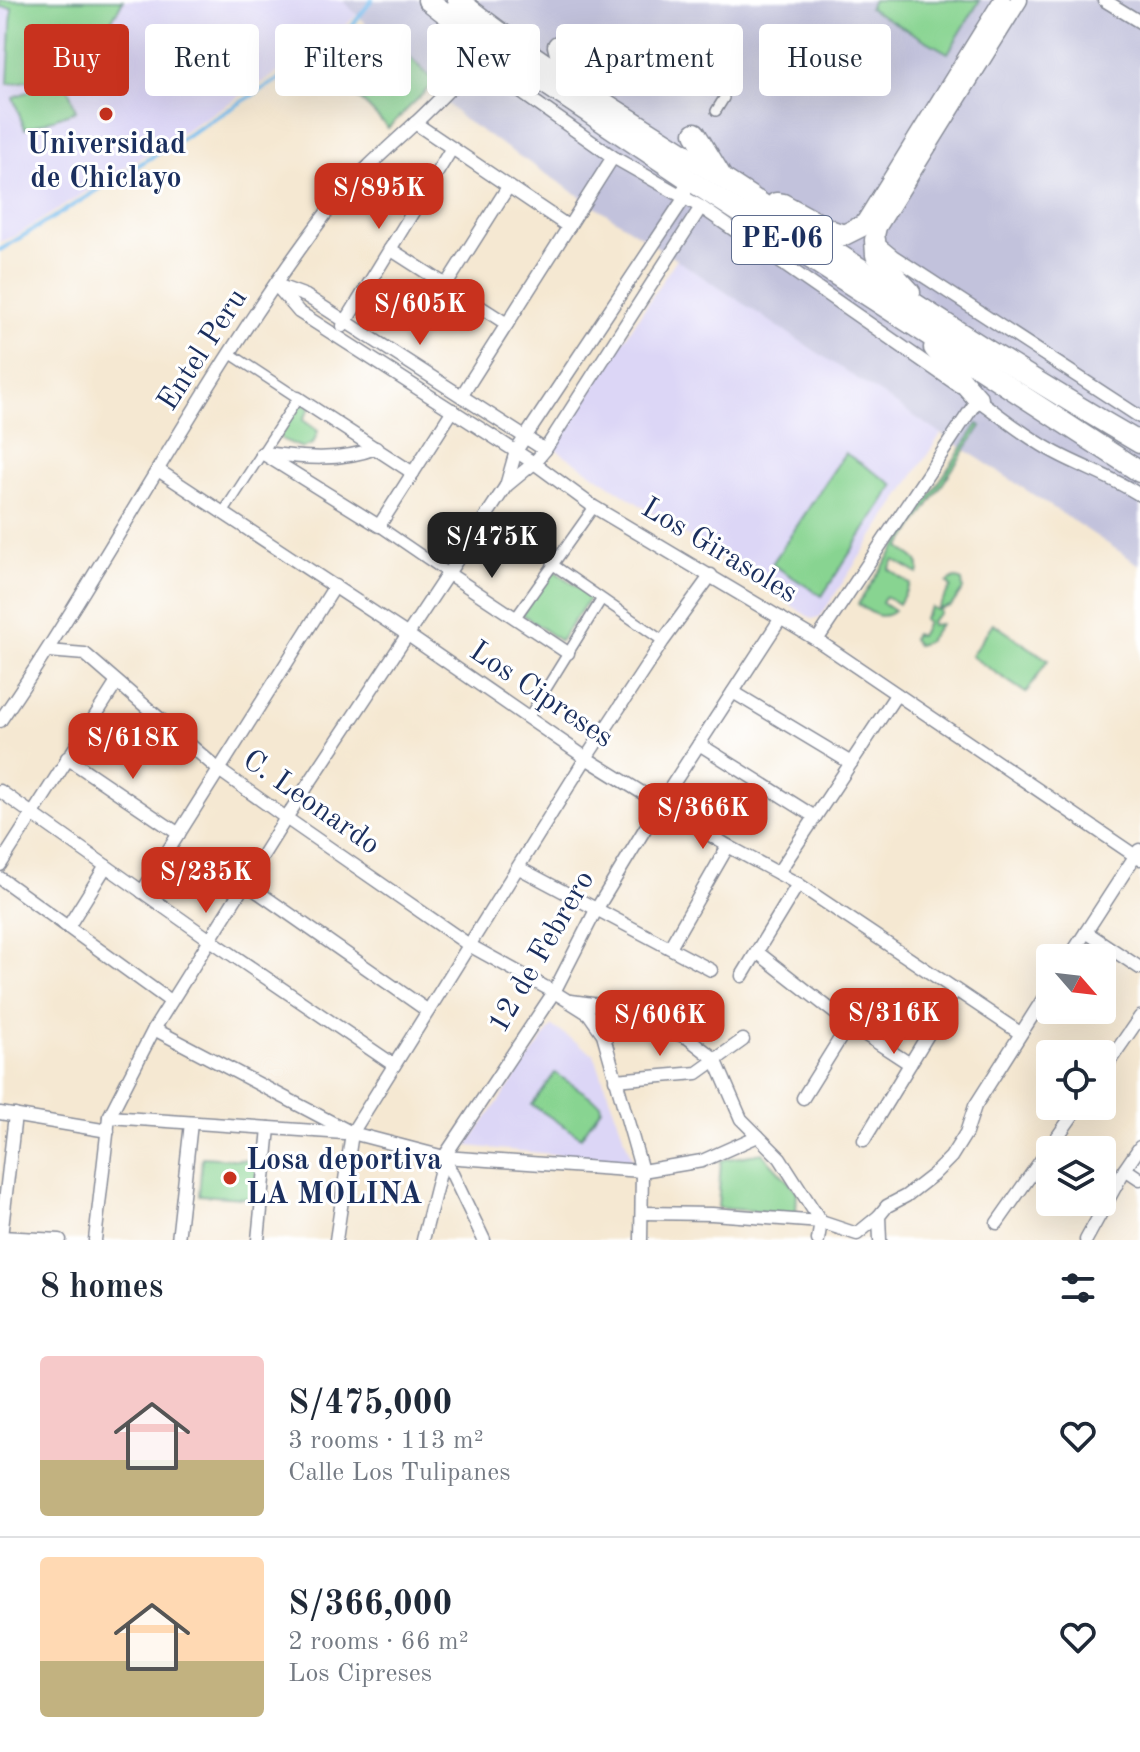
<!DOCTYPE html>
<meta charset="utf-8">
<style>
:root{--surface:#fff;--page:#f6f6f7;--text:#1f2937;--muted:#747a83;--line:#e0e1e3;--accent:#c8321e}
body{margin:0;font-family:"Old Standard TT",serif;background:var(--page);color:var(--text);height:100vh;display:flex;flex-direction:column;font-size:30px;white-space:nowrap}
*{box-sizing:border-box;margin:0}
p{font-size:26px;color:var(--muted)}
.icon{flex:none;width:44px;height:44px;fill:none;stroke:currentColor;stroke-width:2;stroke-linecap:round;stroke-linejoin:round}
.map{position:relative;height:1240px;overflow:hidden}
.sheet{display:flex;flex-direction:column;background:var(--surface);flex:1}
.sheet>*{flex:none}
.top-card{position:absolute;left:24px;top:24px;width:1092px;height:72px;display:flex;gap:16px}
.needle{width:52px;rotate:118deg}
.fabs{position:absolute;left:1036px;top:944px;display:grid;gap:16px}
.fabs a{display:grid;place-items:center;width:80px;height:80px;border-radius:8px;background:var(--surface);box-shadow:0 8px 32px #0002;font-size:40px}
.price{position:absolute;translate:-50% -68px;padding:0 18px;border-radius:16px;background:var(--accent);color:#fff;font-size:26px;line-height:52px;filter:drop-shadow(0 2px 4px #0008)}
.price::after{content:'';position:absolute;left:50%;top:48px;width:24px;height:18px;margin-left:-12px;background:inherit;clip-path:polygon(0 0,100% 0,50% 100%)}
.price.selected{background:#222;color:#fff}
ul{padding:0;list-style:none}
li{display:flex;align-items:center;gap:24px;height:200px;padding:0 40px}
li+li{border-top:2px solid var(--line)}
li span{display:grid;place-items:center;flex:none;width:224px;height:160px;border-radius:8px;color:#555}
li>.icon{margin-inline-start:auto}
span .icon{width:96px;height:96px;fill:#fffc;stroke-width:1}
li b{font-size:34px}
h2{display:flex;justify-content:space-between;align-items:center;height:96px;padding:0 40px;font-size:34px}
.chip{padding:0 28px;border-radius:8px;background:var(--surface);box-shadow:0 8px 32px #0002;font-size:28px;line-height:72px}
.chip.selected{background:var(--accent);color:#fff}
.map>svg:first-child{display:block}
.built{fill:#dcd6f6}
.industrial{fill:#c2c2dc}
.green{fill:#88d491;stroke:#528278;stroke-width:2}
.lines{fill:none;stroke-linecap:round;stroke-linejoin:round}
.stream{stroke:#79bff0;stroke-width:4}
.pedestrian-casing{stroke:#888c98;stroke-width:12}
.minor-casing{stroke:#888c98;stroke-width:15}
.tertiary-casing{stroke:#888c98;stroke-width:19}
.primary-casing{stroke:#888c98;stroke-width:23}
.pedestrian{stroke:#fff;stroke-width:9}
.minor{stroke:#fff;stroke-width:12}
.tertiary{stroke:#fff;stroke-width:16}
.primary{stroke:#fff;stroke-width:20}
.poi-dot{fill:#c8321e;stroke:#fff;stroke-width:3}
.labels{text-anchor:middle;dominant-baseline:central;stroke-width:6;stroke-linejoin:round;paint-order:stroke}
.shield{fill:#fff;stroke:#5f6d8e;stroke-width:2}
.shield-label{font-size:28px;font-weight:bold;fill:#1b2f5e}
.poi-label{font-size:30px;font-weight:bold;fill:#1b2f5e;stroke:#fff}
.street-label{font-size:30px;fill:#1b2f5e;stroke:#fff}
</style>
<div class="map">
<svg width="1140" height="1240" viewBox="0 0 1140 1240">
<rect width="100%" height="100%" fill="#fff"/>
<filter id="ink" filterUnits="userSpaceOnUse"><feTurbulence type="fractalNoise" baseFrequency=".0125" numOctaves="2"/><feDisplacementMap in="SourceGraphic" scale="16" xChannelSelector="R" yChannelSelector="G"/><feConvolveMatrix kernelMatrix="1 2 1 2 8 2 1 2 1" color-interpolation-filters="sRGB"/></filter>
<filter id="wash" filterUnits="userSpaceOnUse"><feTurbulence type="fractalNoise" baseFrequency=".006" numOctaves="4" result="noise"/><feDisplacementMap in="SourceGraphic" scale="32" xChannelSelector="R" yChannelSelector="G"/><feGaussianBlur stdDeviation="1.8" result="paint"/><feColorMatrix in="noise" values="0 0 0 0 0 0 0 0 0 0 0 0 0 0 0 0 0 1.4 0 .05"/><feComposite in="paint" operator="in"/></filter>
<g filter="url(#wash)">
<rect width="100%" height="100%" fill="#f5e8d2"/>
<g class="built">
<polygon points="0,0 369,0 355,17 322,45 14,237 0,242"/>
<polygon points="692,235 957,410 820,617 812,619 554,448"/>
<polygon points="552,1026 594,1054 633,1162 467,1146"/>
</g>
<polygon class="industrial" points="342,0 1140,0 1140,565 463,119"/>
<g class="green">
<path d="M0 0H123C108 32 79 62 46 76 35 80 21 82 8 84L12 8 0 7Z"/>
<polygon points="873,0 980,0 948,53 869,8"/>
<polygon points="379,24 406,53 359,99 332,70"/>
<polygon points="407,54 435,82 388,128 360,99"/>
<polygon points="65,79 76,111 25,129 13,97"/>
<polygon points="298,400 310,408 303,420 318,431 313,444 302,448 283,440 276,434"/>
<path d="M978 424 981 426 900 548C911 556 923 559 918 574L894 560 889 569 910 584 899 604 885 597 882 603 894 611C881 622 870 612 858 604Z"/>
<polygon points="845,453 894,485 822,596 772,564"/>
<polygon points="553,570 591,596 560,641 522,614"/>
<polygon points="955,578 962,581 963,589 951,606 939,609 940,613 931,621 932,625 940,624 927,642 917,645 912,639 915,634 920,636 927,623 923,620 931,607 937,610 951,587 947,583"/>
<polygon points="993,623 1048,660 1026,693 971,656"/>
<polygon points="555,1073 600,1103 601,1108 581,1137 532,1105"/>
<polygon points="762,1153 797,1191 796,1214 718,1208 721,1160"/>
<polygon points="202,1157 260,1161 258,1199 199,1195"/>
</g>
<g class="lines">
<polyline class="stream" points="0,250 315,57 351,27 372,0"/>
</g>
</g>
<g filter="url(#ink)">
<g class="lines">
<g class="pedestrian-casing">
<g id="pedestrian">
<polyline points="716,111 724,98"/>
<polyline points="223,513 298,398 231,354"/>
<polyline points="379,526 449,574"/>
<polyline points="552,564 663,641"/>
<polyline points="516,617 594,507"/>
<polyline points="528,718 601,600"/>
</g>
</g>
<g class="minor-casing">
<g id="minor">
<polyline points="1104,0 1140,22"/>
<polyline points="478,55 508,83 613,157 701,207 959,386"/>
<polyline points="415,123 569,227"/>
<polyline points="876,242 893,256 1140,417"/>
<polyline points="390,249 507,324"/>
<polyline points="276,285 299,312 534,463 594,507 817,640 1140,859"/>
<polyline points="446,285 508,187"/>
<polyline points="279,286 306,296 545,450"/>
<polyline points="343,326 452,148"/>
<polyline points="462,395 613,157"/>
<path d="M974 397C1001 416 1027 438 1056 453 1084 468 1114 478 1140 495"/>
<polyline points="298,398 413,473"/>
<polyline points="262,453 379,526 453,410"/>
<path d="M265 453C302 458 340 462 376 448"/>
<polyline points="158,470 408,635 586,758 728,846 798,884 1020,1033"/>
<polyline points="506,486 534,463 545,450 701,207"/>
<polyline points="449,574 568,653"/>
<polyline points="817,640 978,399"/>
<polyline points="48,651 85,654 219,770 286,818 469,945 554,992 589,1014 603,1034 642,1171 641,1240"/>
<polyline points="733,692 851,763"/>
<path d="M0 721C114 555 205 373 327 212 351 180 383 153 412 126 434 106 455 83 476 62L478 44 473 35"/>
<polyline points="699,744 815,817"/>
<polyline points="67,758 179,834"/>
<polyline points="0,791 209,939 394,1065"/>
<polyline points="0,865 117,682"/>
<polyline points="519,868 711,970"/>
<polyline points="778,873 896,695"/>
<polyline points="0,878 170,1001"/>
<polyline points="245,883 428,1011"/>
<polyline points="142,892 335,586"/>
<polyline points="68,927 106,866"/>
<polyline points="1086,932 1140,968"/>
<polyline points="670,947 728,846"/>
<polyline points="757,952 849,1024 910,1064"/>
<polyline points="1069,958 1139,850"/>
<polyline points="742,976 798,884"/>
<polyline points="571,1001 614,1007 688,1038 715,1059 741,1119 780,1158 821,1222 818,1240"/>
<polyline points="154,1029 352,1133 444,1157 642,1171 702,1161 758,1136"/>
<polyline points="1102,1072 1140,1017"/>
<polyline points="615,1080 697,1073 743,1040"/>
<polyline points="803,1098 849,1024"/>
<polyline points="0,1113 108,1131"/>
<polyline points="109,1117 344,1133"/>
<polyline points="864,1140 955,990"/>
<polyline points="444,1157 484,1240"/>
<polyline points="1125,1169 1140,1179"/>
<polyline points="642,1213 712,1214 821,1222 857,1234 879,1216"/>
<polyline points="997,1223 1079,1106"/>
<polyline points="0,1237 60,1240"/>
<polyline points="1,1237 15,1115"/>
<polyline points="95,1240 109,1117 154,1029 286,818 506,486 516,451 685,197 685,177"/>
<polyline points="178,1240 191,1123"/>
<polyline points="258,1240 269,1128"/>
<polyline points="336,1240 352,1133 586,758 663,641 711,575"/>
<polyline points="423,1240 444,1157 554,992 596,910 660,804 781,618"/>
<polyline points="880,1240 879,1216 887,1206 906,1196 933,1175 951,1157 966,1133 975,1106 1050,988"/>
<polyline points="1086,1240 1125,1169 1140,1147"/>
</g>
</g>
<g class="tertiary-casing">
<g id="tertiary">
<polyline points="862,226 1002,0"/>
<polyline points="875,240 878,227 1019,0"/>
</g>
</g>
<g class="primary-casing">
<g id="primary">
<polyline points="428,0 473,35 685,177 1140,472"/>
<path d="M458 0C539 66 632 119 719 176 858 267 996 359 1140 443"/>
<polyline points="558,46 566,76"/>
<polyline points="569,79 595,71"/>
<polyline points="695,133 721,176"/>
<polyline points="776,203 783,204 832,231 844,235 862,226"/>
<polyline points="745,239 771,244 782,251"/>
<polyline points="875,240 876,255 910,292"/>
<polyline points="934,348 978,399"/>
</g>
</g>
<use href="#pedestrian" class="pedestrian"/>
<use href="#minor" class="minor"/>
<use href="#tertiary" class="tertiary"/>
<use href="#primary" class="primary"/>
</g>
</g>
<g class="poi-dot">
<circle cx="106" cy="114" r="8"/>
<circle cx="230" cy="1178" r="8"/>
</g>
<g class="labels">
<rect class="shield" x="732" y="216" width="100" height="48" rx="6"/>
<g class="shield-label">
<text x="782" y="240">PE-06</text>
</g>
<g class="poi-label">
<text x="106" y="145">Universidad<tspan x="106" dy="34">de Chiclayo</tspan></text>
<text x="246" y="1161" text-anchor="start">Losa deportiva<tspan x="246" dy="34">LA MOLINA</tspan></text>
</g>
<g class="street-label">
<text transform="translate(203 350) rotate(-57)">Entel Peru</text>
<text transform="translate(719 551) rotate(31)">Los Girasoles</text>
<text transform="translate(541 695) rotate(34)">Los Cipreses</text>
<text transform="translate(311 803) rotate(35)">C. Leonardo</text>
<text transform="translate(542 952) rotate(-60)">12 de Febrero</text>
</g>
</g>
</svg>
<div class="fabs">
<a><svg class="needle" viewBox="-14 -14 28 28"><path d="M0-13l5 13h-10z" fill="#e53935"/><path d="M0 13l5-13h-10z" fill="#747a83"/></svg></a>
<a><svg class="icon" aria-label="locate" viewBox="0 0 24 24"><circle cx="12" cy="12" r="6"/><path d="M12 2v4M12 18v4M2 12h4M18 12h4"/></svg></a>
<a><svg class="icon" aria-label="layers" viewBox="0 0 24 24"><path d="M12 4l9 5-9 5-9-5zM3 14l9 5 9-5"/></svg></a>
</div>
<b class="price" style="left:379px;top:231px">S/895K</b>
<b class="price" style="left:420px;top:347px">S/605K</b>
<b class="price selected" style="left:492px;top:580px">S/475K</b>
<b class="price" style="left:133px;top:781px">S/618K</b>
<b class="price" style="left:703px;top:851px">S/366K</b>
<b class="price" style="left:206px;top:915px">S/235K</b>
<b class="price" style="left:894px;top:1056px">S/316K</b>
<b class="price" style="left:660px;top:1058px">S/606K</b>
<div class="top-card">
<a class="chip selected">Buy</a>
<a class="chip">Rent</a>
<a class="chip">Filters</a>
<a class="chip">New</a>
<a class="chip">Apartment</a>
<a class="chip">House</a>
</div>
</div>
<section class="sheet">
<h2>8 homes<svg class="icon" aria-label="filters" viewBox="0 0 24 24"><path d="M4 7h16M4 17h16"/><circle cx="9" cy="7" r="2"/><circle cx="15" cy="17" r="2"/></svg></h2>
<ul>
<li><span style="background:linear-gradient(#f6c9c9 65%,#c2b280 0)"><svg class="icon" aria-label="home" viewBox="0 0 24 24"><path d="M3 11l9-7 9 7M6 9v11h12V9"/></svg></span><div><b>S/475,000</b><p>3 rooms · 113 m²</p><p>Calle Los Tulipanes</p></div><svg class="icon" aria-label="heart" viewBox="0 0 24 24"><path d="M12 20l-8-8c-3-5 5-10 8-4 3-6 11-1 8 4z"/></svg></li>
<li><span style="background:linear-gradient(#ffd9b3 65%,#c2b280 0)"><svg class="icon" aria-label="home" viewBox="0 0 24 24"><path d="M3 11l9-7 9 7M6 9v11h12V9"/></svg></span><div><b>S/366,000</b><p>2 rooms · 66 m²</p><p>Los Cipreses</p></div><svg class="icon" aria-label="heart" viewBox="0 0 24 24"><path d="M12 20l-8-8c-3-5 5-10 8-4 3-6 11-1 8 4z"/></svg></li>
</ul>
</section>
